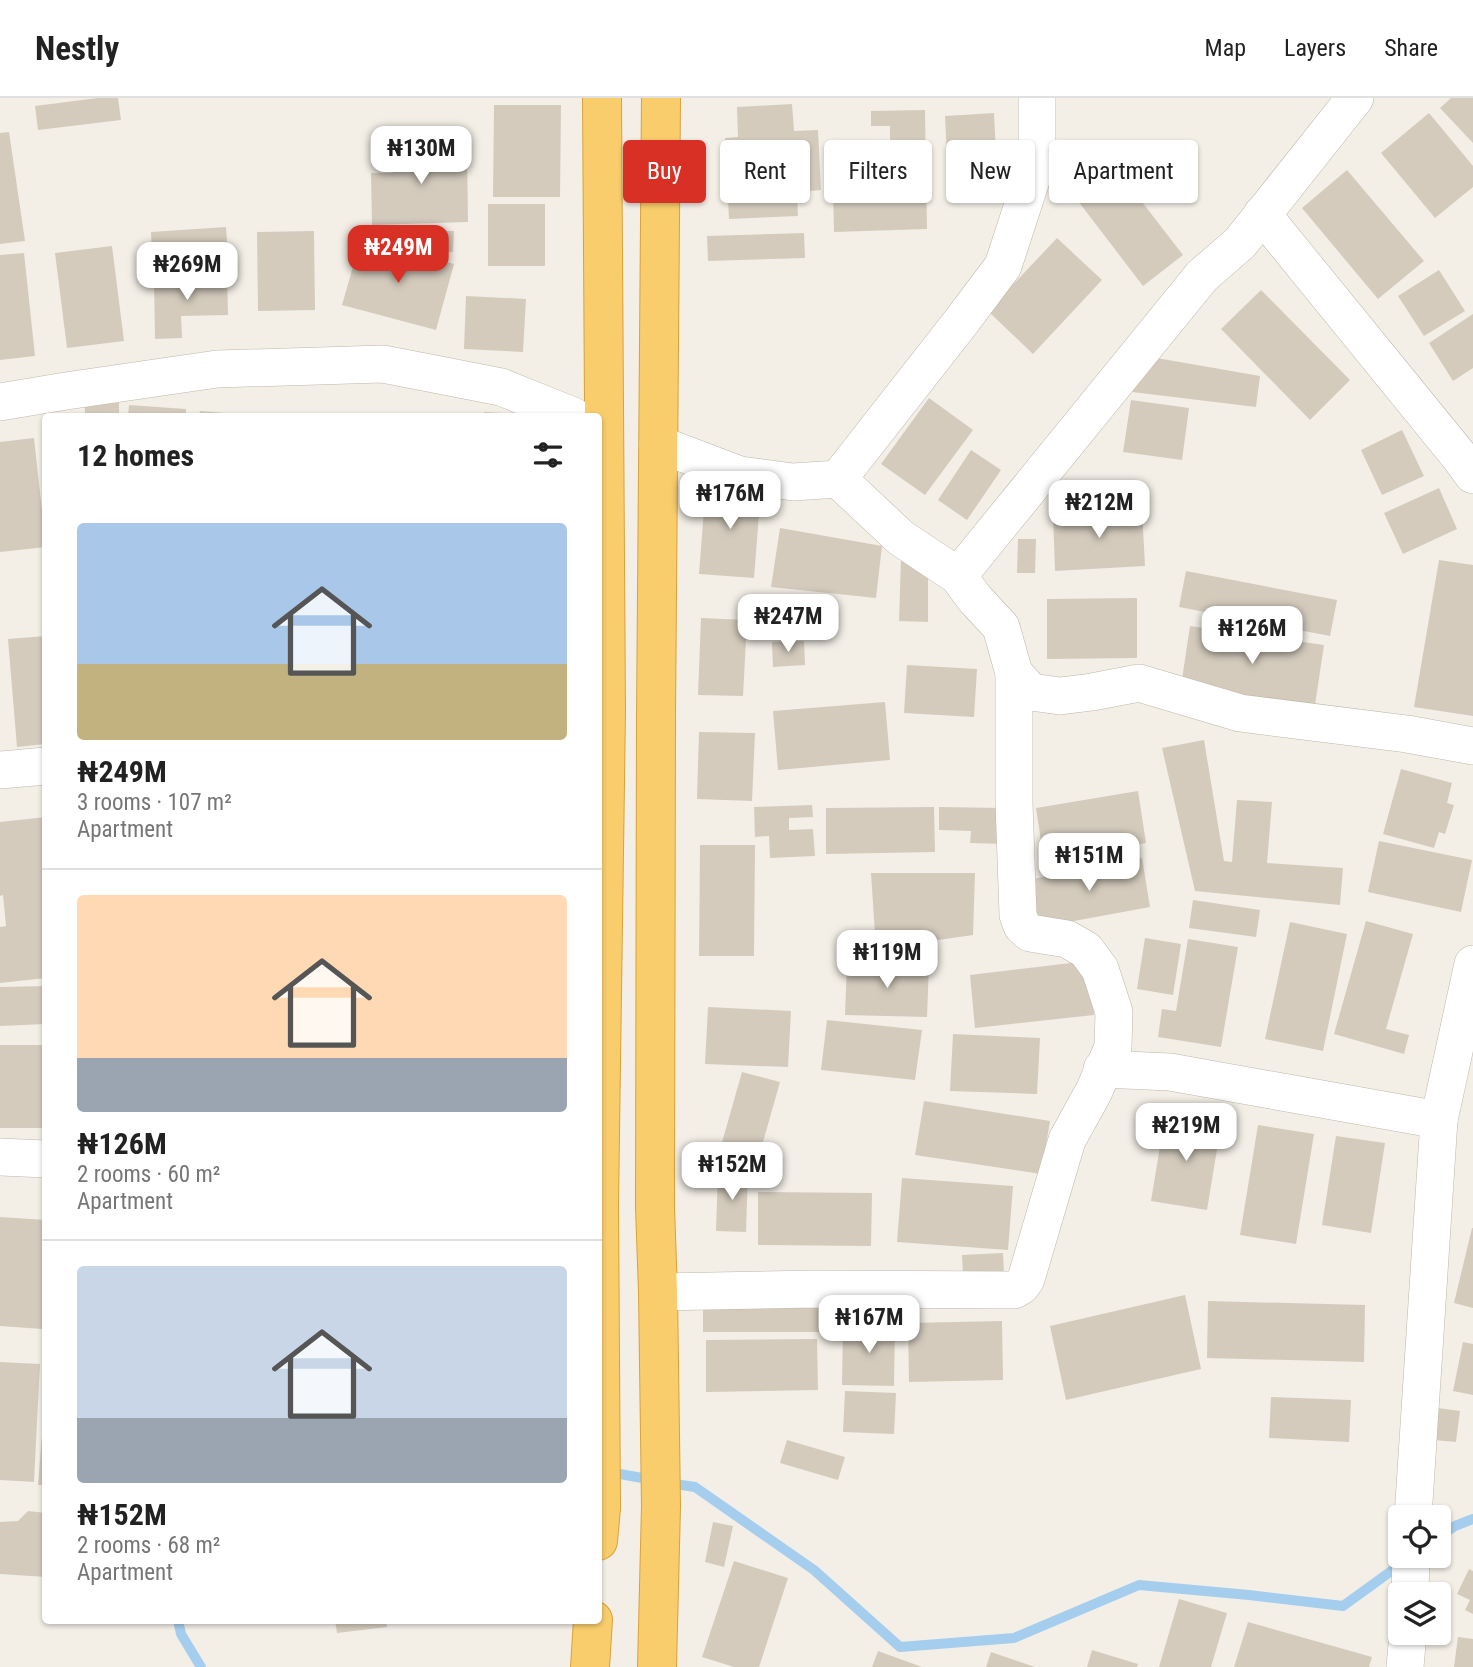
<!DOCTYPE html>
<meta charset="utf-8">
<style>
:root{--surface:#fff;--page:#f2f2f2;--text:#222;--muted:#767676;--line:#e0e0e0;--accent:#d93025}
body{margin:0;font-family:"Roboto Condensed",sans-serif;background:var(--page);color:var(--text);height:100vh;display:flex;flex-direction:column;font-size:26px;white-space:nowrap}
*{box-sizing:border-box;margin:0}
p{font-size:23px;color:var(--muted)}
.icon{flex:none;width:38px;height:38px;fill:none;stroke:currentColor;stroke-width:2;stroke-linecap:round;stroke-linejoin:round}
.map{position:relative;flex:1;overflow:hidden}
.details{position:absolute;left:42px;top:315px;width:560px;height:1211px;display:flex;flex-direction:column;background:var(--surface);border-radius:7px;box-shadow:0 2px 5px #0004}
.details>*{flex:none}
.guide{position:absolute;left:623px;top:42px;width:665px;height:63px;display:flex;gap:14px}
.buttons{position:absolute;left:1388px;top:1407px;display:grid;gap:14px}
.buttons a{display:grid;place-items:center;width:63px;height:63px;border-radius:7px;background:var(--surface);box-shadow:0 2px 5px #0004;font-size:35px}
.price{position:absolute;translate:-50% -60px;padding:0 16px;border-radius:14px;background:#fff;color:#222;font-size:23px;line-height:46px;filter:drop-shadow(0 2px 4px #0008)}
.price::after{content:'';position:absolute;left:50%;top:42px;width:21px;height:16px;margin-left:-10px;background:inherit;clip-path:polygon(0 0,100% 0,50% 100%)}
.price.current{background:var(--accent);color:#fff}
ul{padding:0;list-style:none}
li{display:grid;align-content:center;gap:14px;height:371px;padding:0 35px}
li+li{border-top:2px solid var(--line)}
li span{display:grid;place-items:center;height:217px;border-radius:7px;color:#555}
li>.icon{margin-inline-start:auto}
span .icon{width:126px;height:126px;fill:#fffc;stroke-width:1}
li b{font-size:30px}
h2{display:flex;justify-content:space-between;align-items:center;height:84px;padding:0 35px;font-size:30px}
.pill{padding:0 24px;border-radius:7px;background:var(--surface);box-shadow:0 2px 5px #0004;font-size:24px;line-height:63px}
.pill.current{background:var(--accent);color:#fff}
header{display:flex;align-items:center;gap:42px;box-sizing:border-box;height:98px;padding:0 35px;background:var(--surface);border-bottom:2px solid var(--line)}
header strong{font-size:33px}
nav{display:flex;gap:38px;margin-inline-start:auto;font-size:24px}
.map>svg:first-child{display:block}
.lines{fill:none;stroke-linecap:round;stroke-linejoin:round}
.stream{stroke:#a5ceee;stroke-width:10}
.building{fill:#d4cbbd}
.street-casing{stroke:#beb7aa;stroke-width:38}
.highway-casing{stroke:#d8a23b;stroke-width:40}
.street{stroke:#fff;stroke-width:37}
.highway{stroke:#f9cd6c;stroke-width:38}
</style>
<header>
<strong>Nestly</strong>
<nav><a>Map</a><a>Layers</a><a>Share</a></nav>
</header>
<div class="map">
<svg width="1473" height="1569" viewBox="0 0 1473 1569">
<rect width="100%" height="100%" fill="#f3efe7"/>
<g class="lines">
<g class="stream">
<polyline points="609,1374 653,1382"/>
<polyline points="668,1385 695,1389 814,1472 900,1549 1014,1540 1139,1487 1249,1497 1343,1508 1401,1466"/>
<polyline points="1438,1439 1455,1428 1473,1421"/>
<polyline points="178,1522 181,1536 201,1569"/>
</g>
</g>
<g class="building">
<polygon points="98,0 118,0 121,22 38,32 35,8"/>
<polygon points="1451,0 1473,0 1473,45 1440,10"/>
<polygon points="792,6 794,33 818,32 821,92 797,94 798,118 729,121 725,40 738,39 737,9"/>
<polygon points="494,7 561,7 560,99 493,99"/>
<polygon points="925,12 927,131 834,134 833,92 873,91 872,49 890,48 890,28 871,28 871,13"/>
<polygon points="994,15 998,98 949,101 945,18"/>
<polygon points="1429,15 1473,68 1473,89 1435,120 1381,55"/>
<polygon points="399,33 428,35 424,56 467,55 468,124 372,127 371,75 393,75"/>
<polygon points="9,34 25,143 0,146 0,35"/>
<polygon points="1347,72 1424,163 1378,201 1302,110"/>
<polygon points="1118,73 1183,157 1143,188 1078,103"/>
<rect x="488" y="106" width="57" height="62"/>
<polygon points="226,129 229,170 153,174 151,134"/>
<polygon points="410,132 454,133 453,154 410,153"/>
<polygon points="314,133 315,212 258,213 257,134"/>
<polygon points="804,135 805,160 708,163 707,138"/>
<polygon points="1057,140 1102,182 1033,256 988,213"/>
<polygon points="361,141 454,166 436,232 342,207"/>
<polygon points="112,148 124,243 67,250 55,155"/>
<polygon points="24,155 35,258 0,262 0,157"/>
<polygon points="1439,172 1465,213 1424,238 1398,198"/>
<polygon points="227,179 228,217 181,218 182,240 155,241 154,181"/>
<polygon points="1261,192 1350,282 1310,322 1221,231"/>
<polygon points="466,198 526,201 523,254 464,251"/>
<polygon points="1473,216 1473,270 1453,283 1429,245"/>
<polygon points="1151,259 1260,278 1256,309 1132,294"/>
<polygon points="929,300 973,332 925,397 881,366"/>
<polygon points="1131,302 1189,310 1182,362 1123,354"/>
<polygon points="119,305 119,318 85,318 85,306"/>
<polygon points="129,307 186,311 186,318 128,318"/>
<polygon points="200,313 252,317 252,318 199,318"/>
<polygon points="484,314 521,316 521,318 483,318"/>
<polygon points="1402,332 1424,378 1382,397 1361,352"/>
<polygon points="34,340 46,449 0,454 0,344"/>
<polygon points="971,352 1001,372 967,422 938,402"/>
<polygon points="706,386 761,391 754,480 699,476"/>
<polygon points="1439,390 1457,431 1403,456 1384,415"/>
<polygon points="1142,412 1145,468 1055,473 1053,416"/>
<polygon points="780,430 882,448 876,500 771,489"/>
<polygon points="1018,441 1036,441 1035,475 1017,475"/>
<polygon points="901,460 928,471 928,524 899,523"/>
<polygon points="1439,462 1473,467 1473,618 1414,609"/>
<polygon points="1186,473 1337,502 1330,538 1179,509"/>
<polygon points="1137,500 1137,560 1047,561 1047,501"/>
<polygon points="701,520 747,522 743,598 698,597"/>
<polygon points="1190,528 1324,547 1315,607 1181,588"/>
<polygon points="46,538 46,646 17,649 8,541"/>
<polygon points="804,543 805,567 773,569 772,544"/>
<polygon points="907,567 977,571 974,619 904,615"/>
<polygon points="885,604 890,662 778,672 773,613"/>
<polygon points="699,634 755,635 752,703 697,701"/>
<polygon points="1204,642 1224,763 1232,764 1237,702 1272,704 1267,765 1343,770 1340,807 1195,793 1162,650"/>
<polygon points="1401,671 1452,685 1447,705 1454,707 1445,736 1439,734 1434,750 1383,736"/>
<polygon points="1138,693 1146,745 1044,763 1036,710"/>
<polygon points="812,707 813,719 789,720 789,732 813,731 815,758 770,760 769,738 755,739 754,709"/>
<polygon points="934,709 935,754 826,756 826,710"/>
<polygon points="939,709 1004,710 1004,746 970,745 971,733 939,732"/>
<polygon points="46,719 46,880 0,885 0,829 6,828 3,797 0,798 0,724"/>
<polygon points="1379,743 1472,762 1461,814 1368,794"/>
<polygon points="700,747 755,747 754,858 699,858"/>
<polygon points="1142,760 1150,809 1036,830 1027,782"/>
<polygon points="871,775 975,775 973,837 876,851"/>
<polygon points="1193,802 1260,812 1256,839 1189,830"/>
<polygon points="1366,823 1413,836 1386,931 1409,937 1404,956 1334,936"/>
<polygon points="1290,824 1347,836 1323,953 1265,941"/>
<polygon points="1145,840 1181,846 1173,897 1137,891"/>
<polygon points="1188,841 1238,849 1221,949 1158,939 1162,911 1176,913"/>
<polygon points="1088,863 1094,917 975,930 970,877"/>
<polygon points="847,864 929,867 927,919 845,917"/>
<polygon points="46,888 46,926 0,928 0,889"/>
<polygon points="708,909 791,913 788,969 705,966"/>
<polygon points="827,922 922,932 915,982 821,972"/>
<polygon points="953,936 1040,940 1037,996 950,993"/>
<rect x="0" y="947" width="46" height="83"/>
<polygon points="742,974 780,984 757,1065 719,1055"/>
<polygon points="924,1003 1050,1023 1041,1076 915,1057"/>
<polygon points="1165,1018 1221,1027 1207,1112 1151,1103"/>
<polygon points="1258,1027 1314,1036 1296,1146 1240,1137"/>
<polygon points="1336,1038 1385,1045 1371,1135 1322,1127"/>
<polygon points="718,1074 748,1075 746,1134 716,1133"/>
<polygon points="902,1080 1013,1088 1008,1152 897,1144"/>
<polygon points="758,1094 872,1095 871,1148 758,1147"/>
<polygon points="0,1119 46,1122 46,1181 42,1231 0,1228"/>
<polygon points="1472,1130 1473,1130 1473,1210 1454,1205"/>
<polygon points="1003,1155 1004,1176 963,1178 962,1157"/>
<polygon points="1185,1197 1201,1271 1066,1302 1050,1228"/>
<polygon points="1208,1203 1365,1207 1364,1264 1207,1260"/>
<polygon points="703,1207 820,1208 820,1234 703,1234"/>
<polygon points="1002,1223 1003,1282 909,1284 908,1225"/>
<polygon points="843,1225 895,1226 894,1288 842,1287"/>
<polygon points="817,1241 818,1292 706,1294 706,1242"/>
<polygon points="1463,1244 1473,1246 1473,1297 1453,1293"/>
<polygon points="0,1264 40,1266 34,1384 0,1382"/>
<polygon points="845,1293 896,1295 894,1336 843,1334"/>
<polygon points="1271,1299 1351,1302 1349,1344 1269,1340"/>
<polygon points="1438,1310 1460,1313 1456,1344 1434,1342"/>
<polygon points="44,1312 46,1312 46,1387 38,1387"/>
<polygon points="787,1342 845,1359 838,1382 780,1365"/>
<polygon points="28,1413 46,1415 46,1479 0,1476 0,1424 18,1423"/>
<polygon points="713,1424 733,1428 724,1469 705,1464"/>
<polygon points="734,1463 788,1480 759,1569 734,1569 702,1559"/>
<polygon points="1469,1471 1473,1473 1473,1516 1465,1512 1470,1502 1457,1496"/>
<polygon points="1179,1501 1227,1515 1211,1569 1159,1569"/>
<polygon points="97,1522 158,1522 158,1526 97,1525"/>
<polygon points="335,1522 386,1522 387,1529 337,1535"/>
<polygon points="1248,1524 1372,1559 1369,1569 1234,1569"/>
<polygon points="1458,1539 1473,1541 1473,1569 1454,1569"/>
<polygon points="1092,1552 1138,1566 1137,1569 1087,1569"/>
<polygon points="878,1553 922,1569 872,1569"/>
<polygon points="991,1554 1035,1569 986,1569"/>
</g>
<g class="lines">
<g class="street-casing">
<g id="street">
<polyline points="1262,116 1459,358 1473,377"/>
<polyline points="0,304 66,293 217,271 383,266 501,289 573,318"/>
<polyline points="658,346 740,377 793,384 838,381 961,224 1003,168 1037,64 1037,0"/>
<polyline points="838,381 901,440 958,478 975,501 1001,529 1014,575 1031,594 1060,598 1092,594 1139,585 1240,615 1407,636 1473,648"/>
<polyline points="958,478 1202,178 1240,145 1355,0"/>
<polyline points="0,672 46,668"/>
<polyline points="1102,971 1170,974 1439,1022"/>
<polyline points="0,1059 46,1061"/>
<polyline points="658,1194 815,1191 1014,1192 1021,1188 1026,1181 1067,1042 1094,993 1113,949 1114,914 1100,871 1086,852 1067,841 1030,835 1022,828 1018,817 1014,705 1014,575"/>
<polyline points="1413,1419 1439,1022 1473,866"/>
<polyline points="1410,1496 1411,1458"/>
<polyline points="1405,1569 1408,1535"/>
</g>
</g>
<g class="highway-casing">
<g id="highway">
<polyline points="598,1443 601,1410 599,1106 606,613 602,0"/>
<polyline points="590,1569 593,1522"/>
<polyline points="657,1569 661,1408 658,1194 655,1109 656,619 661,0"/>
</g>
</g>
<use href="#street" class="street"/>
<use href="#highway" class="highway"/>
</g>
</svg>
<div class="buttons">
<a><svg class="icon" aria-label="locate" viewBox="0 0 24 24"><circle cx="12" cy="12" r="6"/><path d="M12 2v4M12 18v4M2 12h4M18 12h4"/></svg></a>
<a><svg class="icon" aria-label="layers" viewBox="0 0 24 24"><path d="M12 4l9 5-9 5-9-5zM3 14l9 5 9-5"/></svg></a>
</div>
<b class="price" style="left:421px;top:88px">₦130M</b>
<b class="price current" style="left:398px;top:187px">₦249M</b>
<b class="price" style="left:187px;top:204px">₦269M</b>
<b class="price" style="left:730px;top:433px">₦176M</b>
<b class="price" style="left:1099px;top:442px">₦212M</b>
<b class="price" style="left:788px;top:556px">₦247M</b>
<b class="price" style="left:1252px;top:568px">₦126M</b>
<b class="price" style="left:1089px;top:795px">₦151M</b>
<b class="price" style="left:887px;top:892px">₦119M</b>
<b class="price" style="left:1186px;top:1065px">₦219M</b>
<b class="price" style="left:732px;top:1104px">₦152M</b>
<b class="price" style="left:869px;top:1257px">₦167M</b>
<div class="guide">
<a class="pill current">Buy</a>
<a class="pill">Rent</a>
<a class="pill">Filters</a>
<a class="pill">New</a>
<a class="pill">Apartment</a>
</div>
<section class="details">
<h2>12 homes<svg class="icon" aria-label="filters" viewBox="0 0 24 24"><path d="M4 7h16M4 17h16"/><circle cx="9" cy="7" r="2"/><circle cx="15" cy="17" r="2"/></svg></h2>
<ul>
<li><span style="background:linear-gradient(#a9c7e8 65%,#c2b280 0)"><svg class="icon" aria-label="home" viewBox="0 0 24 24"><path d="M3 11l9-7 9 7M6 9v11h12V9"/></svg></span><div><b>₦249M</b><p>3 rooms · 107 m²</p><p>Apartment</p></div></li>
<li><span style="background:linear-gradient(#ffd9b3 75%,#9aa5b1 0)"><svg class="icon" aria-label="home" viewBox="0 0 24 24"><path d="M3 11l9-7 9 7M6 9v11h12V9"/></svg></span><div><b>₦126M</b><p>2 rooms · 60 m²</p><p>Apartment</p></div></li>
<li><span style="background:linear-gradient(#c9d6e8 70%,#9aa5b1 0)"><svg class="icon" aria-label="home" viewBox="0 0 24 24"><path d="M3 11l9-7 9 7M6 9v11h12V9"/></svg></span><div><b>₦152M</b><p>2 rooms · 68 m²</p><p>Apartment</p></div></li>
</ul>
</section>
</div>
